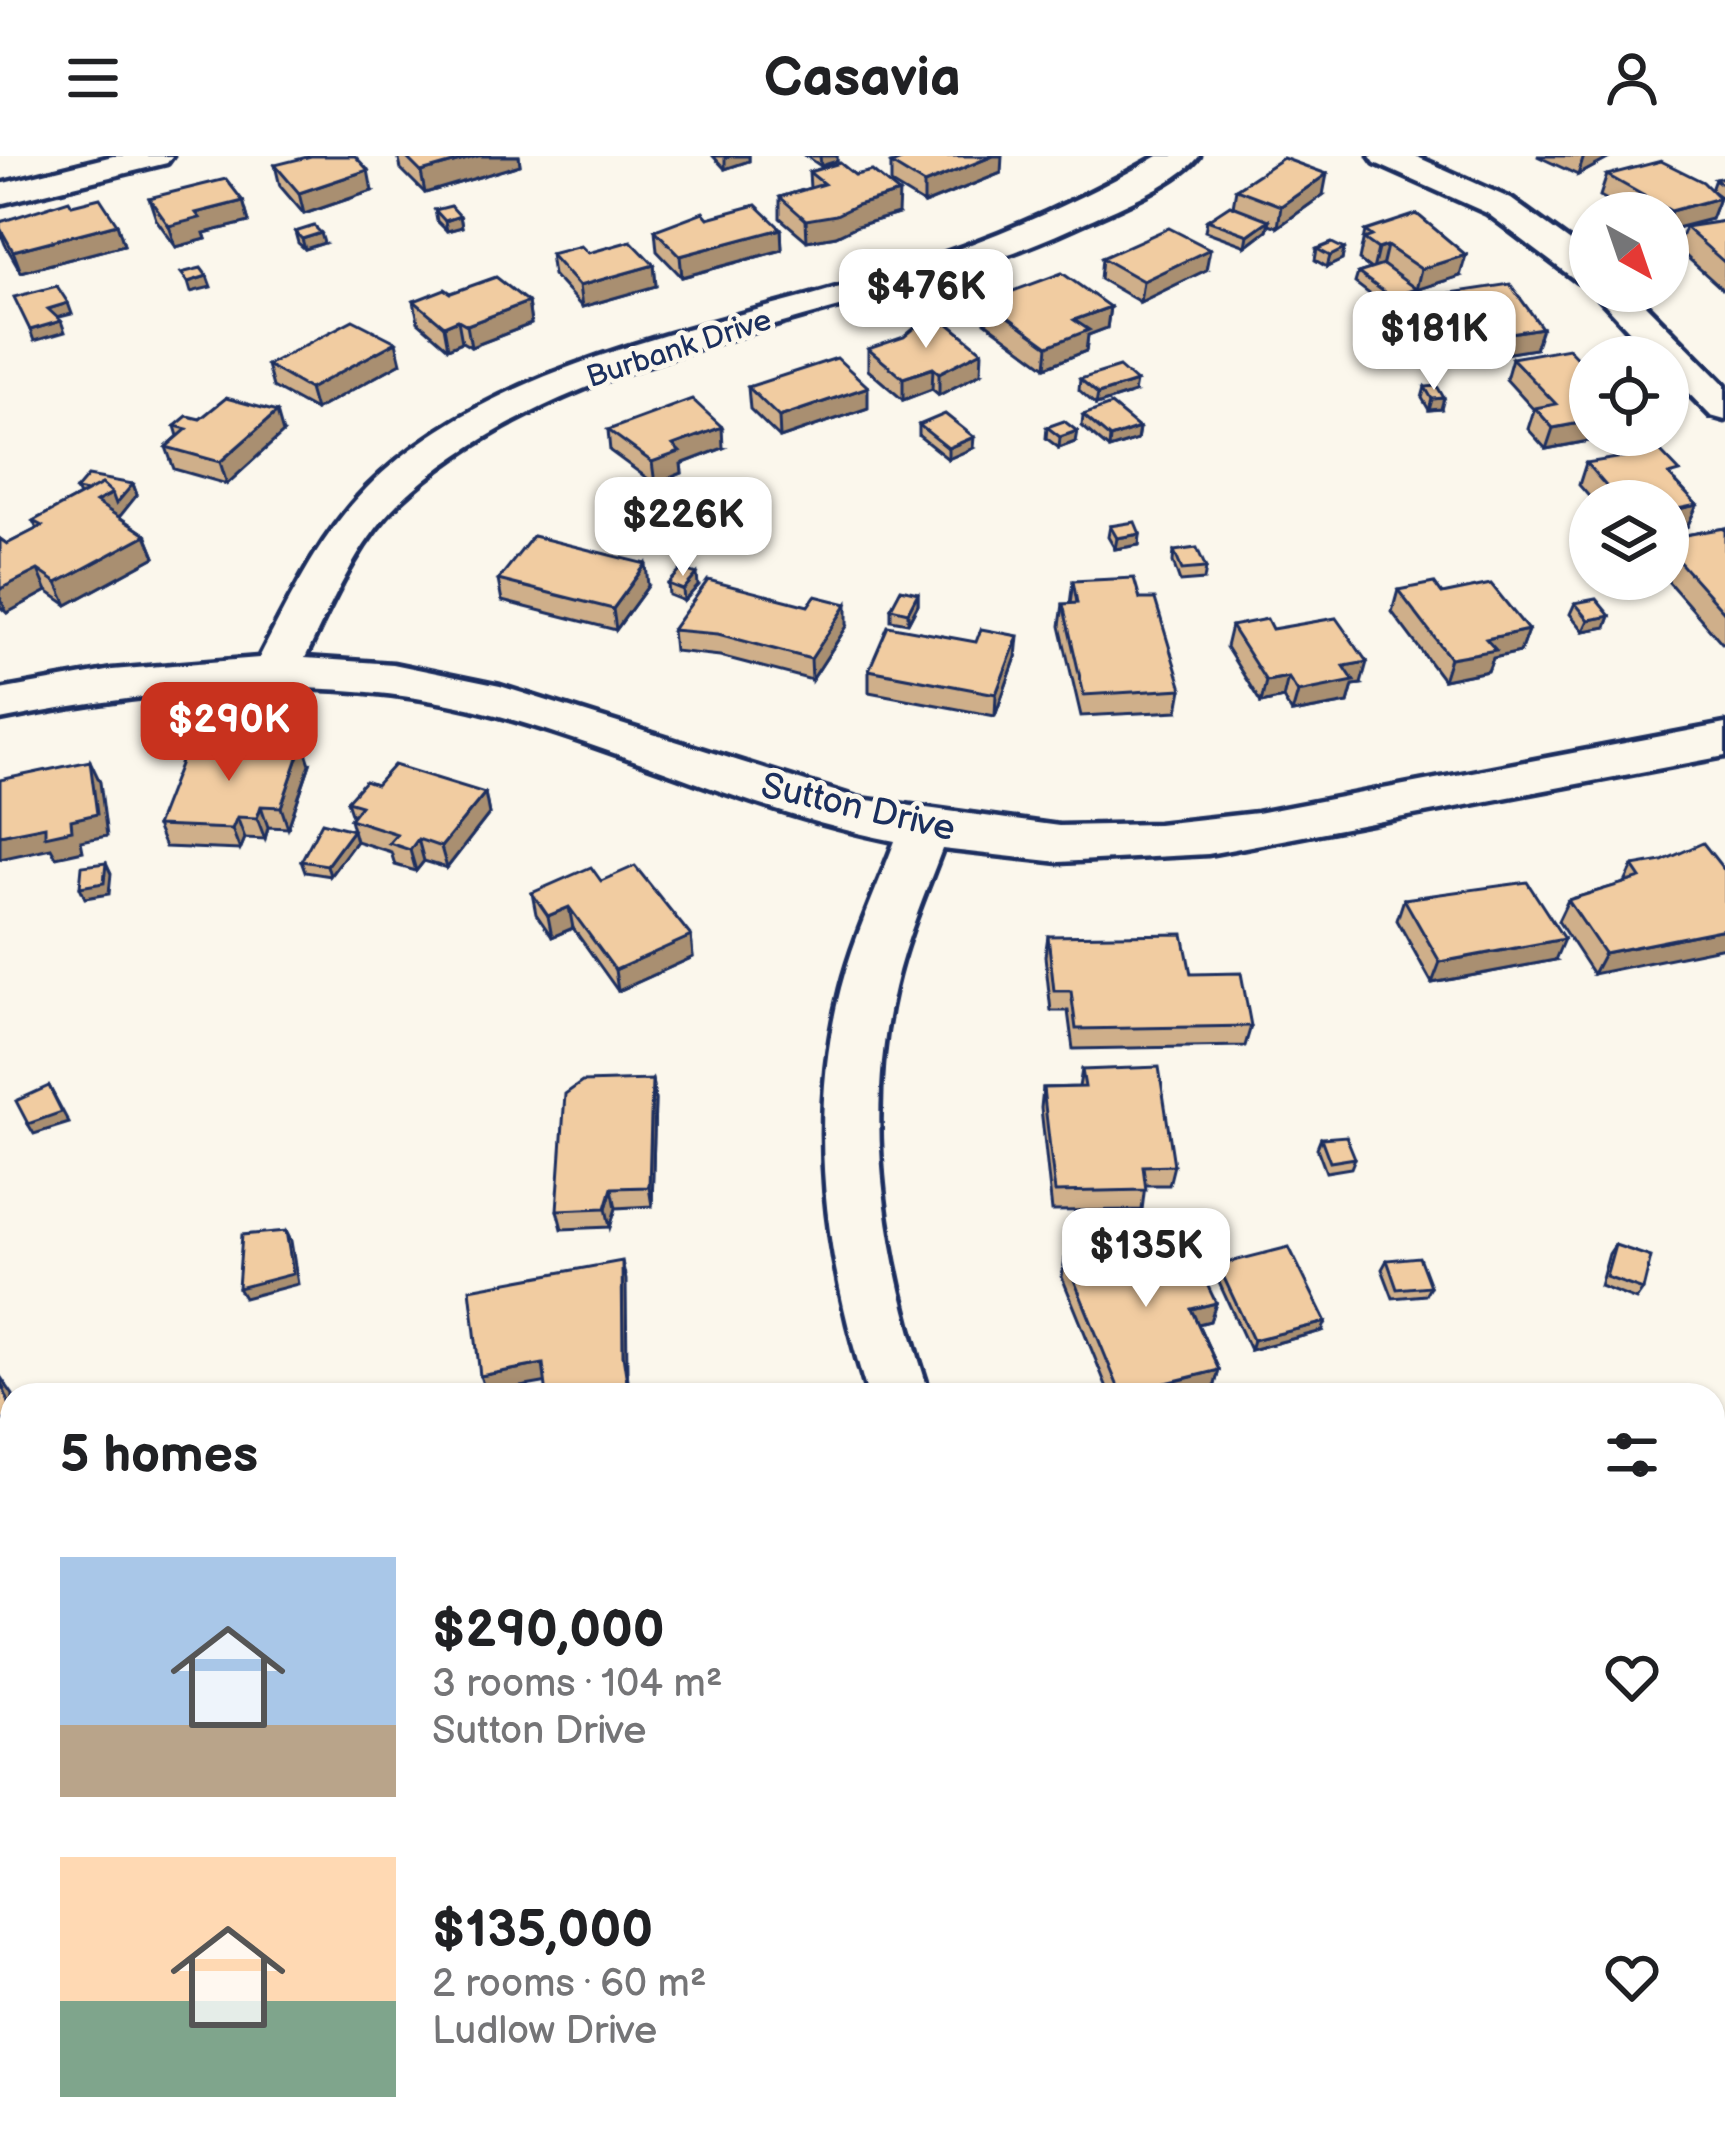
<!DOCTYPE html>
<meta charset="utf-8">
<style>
:root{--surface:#fff;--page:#f2f2f2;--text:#202124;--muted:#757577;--accent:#c8321e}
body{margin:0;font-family:"Balsamiq Sans",sans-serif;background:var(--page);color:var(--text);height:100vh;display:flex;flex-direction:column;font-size:45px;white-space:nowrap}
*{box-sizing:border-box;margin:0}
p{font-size:39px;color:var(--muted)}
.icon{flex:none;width:66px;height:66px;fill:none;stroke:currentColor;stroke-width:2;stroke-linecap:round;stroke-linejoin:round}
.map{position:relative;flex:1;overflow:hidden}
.drawer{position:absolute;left:0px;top:1227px;width:1725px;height:768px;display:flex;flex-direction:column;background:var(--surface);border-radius:36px 36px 0 0;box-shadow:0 3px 9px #0004}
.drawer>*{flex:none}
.needle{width:78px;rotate:140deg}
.tools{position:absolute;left:1569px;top:36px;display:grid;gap:24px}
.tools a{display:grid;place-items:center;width:120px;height:120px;border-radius:50%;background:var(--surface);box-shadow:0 3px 9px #0004;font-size:60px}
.price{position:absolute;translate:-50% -102px;padding:0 27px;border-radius:24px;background:#fff;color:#222;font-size:39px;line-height:78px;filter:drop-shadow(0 3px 6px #0008)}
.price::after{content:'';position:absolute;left:50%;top:72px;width:36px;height:27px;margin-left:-18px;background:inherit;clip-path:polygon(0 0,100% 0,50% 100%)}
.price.active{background:var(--accent);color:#fff}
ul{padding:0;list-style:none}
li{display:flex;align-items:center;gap:36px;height:300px;padding:0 60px}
li span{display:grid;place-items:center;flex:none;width:336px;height:240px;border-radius:0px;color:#555}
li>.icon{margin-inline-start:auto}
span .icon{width:144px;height:144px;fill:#fffc;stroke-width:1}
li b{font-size:51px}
h2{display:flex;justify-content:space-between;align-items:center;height:144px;padding:0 60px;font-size:51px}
header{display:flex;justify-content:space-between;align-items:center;height:156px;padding:0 60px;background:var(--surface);font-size:54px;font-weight:800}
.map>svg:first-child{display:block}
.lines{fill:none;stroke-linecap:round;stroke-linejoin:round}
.minor-casing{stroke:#1b2f5e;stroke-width:9}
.minor{fill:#fbf7ec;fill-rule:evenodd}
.wall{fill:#cfaf8a;stroke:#1b2f5e;stroke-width:3}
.shaded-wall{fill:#a98f71;stroke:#1b2f5e;stroke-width:3}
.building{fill:#f1cca1;stroke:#1b2f5e;stroke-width:3}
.labels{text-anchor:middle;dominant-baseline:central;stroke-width:10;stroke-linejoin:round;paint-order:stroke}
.far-street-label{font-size:30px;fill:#1b2f5e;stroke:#fbf7ec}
.street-label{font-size:36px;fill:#1b2f5e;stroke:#fbf7ec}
</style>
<header><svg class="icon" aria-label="menu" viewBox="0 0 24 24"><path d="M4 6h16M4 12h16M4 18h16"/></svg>Casavia<svg class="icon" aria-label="person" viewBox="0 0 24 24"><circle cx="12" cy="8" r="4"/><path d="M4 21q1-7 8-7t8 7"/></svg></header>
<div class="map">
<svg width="1725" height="1995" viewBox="0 0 1725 1995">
<rect width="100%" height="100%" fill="#fbf7ec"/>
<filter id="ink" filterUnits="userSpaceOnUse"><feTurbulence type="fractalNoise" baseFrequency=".00833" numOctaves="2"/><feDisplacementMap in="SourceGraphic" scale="24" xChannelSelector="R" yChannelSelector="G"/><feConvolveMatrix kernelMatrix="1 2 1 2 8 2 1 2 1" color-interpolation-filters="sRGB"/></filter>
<g filter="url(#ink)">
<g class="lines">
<g class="minor-casing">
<g id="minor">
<polygon points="113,0 172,0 167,7 0,48 0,28"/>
<path d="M1158 0H1199C1179 28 1105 57 1072 72 863 168 568 186 399 346 356 388 331 449 305 502L393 508 500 530 860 643 1059 670 1158 668 1257 657 1725 568V600L1208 698 1059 706 942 693C925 738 905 784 894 832 862 971 886 1106 930 1239H868C826 1105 806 969 841 832 854 781 877 733 895 685 757 658 630 596 496 559 331 514 165 532 0 564V534L112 514 259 502C290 443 319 381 366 333 491 205 709 172 874 121 973 91 1068 52 1158 0Z"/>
<polygon points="1370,0 1415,0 1511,43 1590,100 1590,128 1577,125 1487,57 1375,7"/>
<polygon points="1593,135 1632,135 1725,229 1725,264 1711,260 1668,216 1668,201 1654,201"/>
<polygon points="1298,1983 1381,1983 1386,1995 1303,1995"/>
</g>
</g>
<use href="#minor" class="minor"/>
</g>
<g class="wall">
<polygon points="398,0 519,0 520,9 425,37 401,13"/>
<polygon points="713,0 749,0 749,5 725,13"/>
<polygon points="806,0 837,0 837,5 821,10"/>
<polygon points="1537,0 1613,0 1578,19"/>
<polygon points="891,8 1001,17 924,48 891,28"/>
<polygon points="275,9 372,35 304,58 280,30"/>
<polygon points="809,16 855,19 898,58 857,70 836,80 807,85 780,62 780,41 810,32"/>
<polygon points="1607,19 1711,34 1715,23 1725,21 1725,39 1720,41 1712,35 1719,42 1711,63 1668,74 1668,57 1631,57 1600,40"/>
<polygon points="1236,33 1323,39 1278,71 1269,68 1267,74 1246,90 1205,75 1207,64 1233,50"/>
<polygon points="149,42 243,45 249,66 204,77 206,83 176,91 156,63"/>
<polygon points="72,49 117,68 124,89 21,116 5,88 0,75 0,66"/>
<polygon points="435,54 460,60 462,71 447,75 437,65"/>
<polygon points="708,62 781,73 782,94 682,121 657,95 655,74"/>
<polygon points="1725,65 1725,133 1722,133 1677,92 1685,71"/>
<polygon points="1365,75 1460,120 1416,134 1413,144 1388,152 1355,127 1358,117 1371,113 1359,104"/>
<polygon points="295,76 324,87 305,93 298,87"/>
<polygon points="1317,93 1344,93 1342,104 1327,111 1315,104"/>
<polygon points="588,97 654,109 656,130 582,151 553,119 550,98"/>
<polygon points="1102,102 1206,114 1140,146 1100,123"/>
<polygon points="451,137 528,146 531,168 471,191 462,186 448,192 418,166 414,145"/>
<polygon points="1444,138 1535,193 1478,202 1469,191 1457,193 1457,180 1439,160"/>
<polygon points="986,145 1110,151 1107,172 1088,179 1086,195 1046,211 985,166"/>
<polygon points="868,193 981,217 939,239 932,233 903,244 868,214"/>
<polygon points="1512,202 1590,279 1620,279 1546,293 1528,273 1534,254 1506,223"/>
<polygon points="401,207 315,254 273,231 267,209"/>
<polygon points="1080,223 1134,237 1096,249 1079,234"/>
<polygon points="748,231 868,252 780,282 750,253"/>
<polygon points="1425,231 1441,253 1429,254 1422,242"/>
<polygon points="1083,259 1139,272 1137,284 1109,293 1082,270"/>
<polygon points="200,263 283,277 227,328 174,313 166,291 178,280 175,270"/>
<polygon points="919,269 973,292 948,303 919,280"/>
<polygon points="1047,271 1075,286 1059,292 1046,282"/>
<polygon points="608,274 723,292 681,308 682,317 655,328 610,295"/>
<polygon points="1586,307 1676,326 1697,349 1687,371 1668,375 1668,345 1593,345 1579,329"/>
<polygon points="133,328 137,339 118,360 146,379 155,401 67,449 47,435 7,457 0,451 0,383 7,388 37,373 33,365 79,340 76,334"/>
<polygon points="1110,370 1140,378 1139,389 1115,393 1108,381"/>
<polygon points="1725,372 1725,487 1722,487 1666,423 1668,423 1668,382"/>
<polygon points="1174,395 1206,412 1204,424 1180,426 1173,406"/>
<polygon points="498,424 648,430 616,474 502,445"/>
<polygon points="1073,425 1140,443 1182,533 1178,555 1081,560 1060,470 1063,448 1070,448"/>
<polygon points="668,428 698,430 684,445 669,439"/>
<polygon points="1398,434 1442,438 1528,474 1520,496 1493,502 1488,515 1443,524 1392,456"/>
<polygon points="918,437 918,448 908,467 891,464 891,452"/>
<polygon points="1575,447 1610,460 1606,471 1584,475 1570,458"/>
<polygon points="847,470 812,524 720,500 674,495 672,474"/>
<polygon points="1231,470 1272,473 1361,528 1353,529 1348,547 1292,557 1283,542 1261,547 1226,491"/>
<polygon points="1016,501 995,560 869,536 869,514"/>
<polygon points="310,608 288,672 268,671 265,683 245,682 240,694 165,691 156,670"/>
<polygon points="376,629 485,637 489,658 447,712 424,705 416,715 395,709 391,696 356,685 330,720 305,716 301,705 353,674 350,663 352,660 347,645"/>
<polygon points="1633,710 1725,715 1593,818 1558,765 1568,744 1625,727"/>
<polygon points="601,725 691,780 693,801 618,835 573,772 552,781 536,758 532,737"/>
<polygon points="1404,743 1555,804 1432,827 1397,764"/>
<polygon points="1048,780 1191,818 1251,870 1245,890 1073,893 1068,855 1051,855 1045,800"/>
<polygon points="1082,914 1174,1009 1169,1029 1145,1029 1142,1054 1052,1055 1041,952 1043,932 1079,931"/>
<polygon points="652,924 655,944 652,1050 616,1052 610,1071 562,1073 557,1054"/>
<polygon points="1321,982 1355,1002 1351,1012 1326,1016 1317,992"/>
<polygon points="1615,1089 1643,1134 1636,1144 1600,1130 1609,1098"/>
<polygon points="1065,1102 1216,1147 1210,1165 1198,1168 1219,1214 1214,1232 1184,1239 1110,1239 1062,1121"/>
<polygon points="1387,1104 1430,1130 1425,1139 1393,1142 1382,1113"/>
<polygon points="1218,1109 1322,1175 1250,1194 1215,1118"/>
<polygon points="1725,1352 1725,1419 1713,1421 1713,1354"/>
</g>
<g class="shaded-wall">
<polygon points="478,0 519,0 520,9 425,37 421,16"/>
<polygon points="731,0 749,0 749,5 725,13 725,2"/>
<polygon points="820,0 837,0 837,5 821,10"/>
<polygon points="993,0 1002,0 1001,17 924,48 924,28"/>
<polygon points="1584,0 1613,0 1578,19"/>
<polygon points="368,14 372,35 304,58 299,37"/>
<polygon points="1327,18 1323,39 1278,71 1281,50"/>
<polygon points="899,37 898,58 857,70 836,80 807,85 806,64"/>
<polygon points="1719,42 1711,63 1668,74 1668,64 1671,55"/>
<polygon points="243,45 249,66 204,77 206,83 176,91 169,70 196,57"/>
<polygon points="460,60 462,71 447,75 445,65"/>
<polygon points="1269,64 1267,74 1246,90 1248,79"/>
<polygon points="117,68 124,89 21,116 13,95"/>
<polygon points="781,73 782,94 682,121 680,100"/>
<polygon points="321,77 324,87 305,93 302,83"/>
<polygon points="1387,90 1382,111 1373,114 1378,93"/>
<polygon points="1210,93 1206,114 1140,146 1143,125"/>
<polygon points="1344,93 1342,104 1327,111 1330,100"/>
<polygon points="1466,99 1460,120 1416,134 1413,144 1388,152 1391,141 1416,134 1421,113"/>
<polygon points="654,109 656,130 582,151 579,130"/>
<polygon points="207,120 211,131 191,136 188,126"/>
<polygon points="528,146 531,168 471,191 467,169"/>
<polygon points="68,147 72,158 52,163 48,153"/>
<polygon points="1110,151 1107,172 1088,179 1086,195 1046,211 1048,190 1074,164"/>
<polygon points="458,164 462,186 448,192 444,170"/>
<polygon points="61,165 65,176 34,185 30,174"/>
<polygon points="1475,170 1469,191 1457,193 1463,171"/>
<polygon points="1542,172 1535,193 1478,202 1485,181"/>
<polygon points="396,186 401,207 315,254 309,233"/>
<polygon points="982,195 981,217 939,239 939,217"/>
<polygon points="933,212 932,233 903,244 903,222"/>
<polygon points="1136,226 1134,237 1096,249 1098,238"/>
<polygon points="868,231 868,252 780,282 779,261"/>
<polygon points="1444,242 1441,253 1429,254 1432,243"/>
<polygon points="277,256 283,277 227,328 220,306"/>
<polygon points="1590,265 1590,279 1620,279 1546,293 1553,272"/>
<polygon points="722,271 723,292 681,308 682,317 655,328 652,306 673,289"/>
<polygon points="1139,272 1137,284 1109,293 1110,282"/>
<polygon points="1077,275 1075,286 1059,292 1060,281"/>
<polygon points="974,281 973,292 948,303 948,292"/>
<polygon points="133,328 137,339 121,359 105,367 96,346"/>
<polygon points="1697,349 1687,371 1668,375 1668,355"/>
<polygon points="1140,378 1139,389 1115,393 1117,382"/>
<polygon points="146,379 155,401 67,449 57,427"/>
<polygon points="646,408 648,430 616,474 613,453"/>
<polygon points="38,414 47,435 7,457 0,441 0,433"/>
<polygon points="697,418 698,430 684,445 683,434"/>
<polygon points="918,437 918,448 908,467 908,456"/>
<polygon points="847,448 847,470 812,524 811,503"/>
<polygon points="1610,460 1606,471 1584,475 1589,464"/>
<polygon points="1528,474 1520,496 1493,502 1488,515 1443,524 1450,502 1486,483"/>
<polygon points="1018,480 1016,501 995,560 996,538"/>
<polygon points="1367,506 1361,528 1353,529 1348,547 1292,557 1298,536 1344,510"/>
<polygon points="1288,521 1283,542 1261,547 1266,525"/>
<polygon points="303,587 310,608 288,672 281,651"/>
<polygon points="90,605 100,626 107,680 81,685 83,695 56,701 51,692 0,703 0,679 71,664"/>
<polygon points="485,637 489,658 447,712 441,691"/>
<polygon points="261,650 268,671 265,683 257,662"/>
<polygon points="237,661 245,682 240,694 232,673"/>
<polygon points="353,674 356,685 330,720 327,709"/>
<polygon points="418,683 424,705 416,715 410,694"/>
<polygon points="106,707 111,718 109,738 85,742 80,731"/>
<polygon points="569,751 573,772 552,781 548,760"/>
<polygon points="1725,773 1725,791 1593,818 1604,797"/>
<polygon points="691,780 693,801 618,835 615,814"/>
<polygon points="1564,783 1555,804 1432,827 1440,806"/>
<polygon points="652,924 655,944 652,1050 649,1031"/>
<polygon points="49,930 69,967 34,978 28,968"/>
<polygon points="612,1032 616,1052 610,1071 606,1052"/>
<polygon points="286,1075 291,1085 298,1128 244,1142 238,1132"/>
<polygon points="622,1105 626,1124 627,1216 630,1239 623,1199"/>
<polygon points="1216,1147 1210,1165 1186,1171 1191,1153"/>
<polygon points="1326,1166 1322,1175 1250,1194 1253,1184"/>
<polygon points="543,1208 548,1226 486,1237 480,1220"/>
<polygon points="1219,1214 1214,1232 1184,1239 1121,1239"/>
<polygon points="0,1220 13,1239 12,1255 0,1224"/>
<polygon points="12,1260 12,1285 4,1289 12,1312 12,1363 0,1369 0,1266"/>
<polygon points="12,1587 12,1609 0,1615 0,1594"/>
<polygon points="12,1851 12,1869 0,1876 0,1857"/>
<polygon points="212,1983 223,1983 227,1995 216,1995"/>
<polygon points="1002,1983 1009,1983 991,1995 983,1995"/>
</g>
<g class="building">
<polygon points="311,0 355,0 368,14 299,37 275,9"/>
<polygon points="405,0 478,0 421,16"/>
<polygon points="911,0 993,0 924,28 891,8"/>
<polygon points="1283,2 1327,18 1281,50 1236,33"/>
<polygon points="1661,5 1703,26 1719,42 1671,55 1607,19"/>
<polygon points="840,7 855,19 872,15 899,37 857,49 836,59 806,64 780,41 824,28 809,16"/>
<polygon points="1725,21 1724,30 1715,23"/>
<polygon points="226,23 243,45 196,57 200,62 169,70 149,42"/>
<polygon points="100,42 117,68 13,95 0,72 0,66 69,44 72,49"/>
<polygon points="756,49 781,73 680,100 655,74 703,56 708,62"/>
<polygon points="1230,49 1269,64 1248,79 1207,64"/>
<polygon points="451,50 460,60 445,65 435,54"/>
<polygon points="1417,58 1466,99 1421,113 1387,90 1378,93 1364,83 1372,80 1365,75"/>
<polygon points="1725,65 1725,107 1685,71"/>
<polygon points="314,70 321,77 302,83 295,76"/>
<polygon points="1169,72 1210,93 1143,125 1102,102"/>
<polygon points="631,85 654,109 579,130 550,98 581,90 588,97"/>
<polygon points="1332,87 1344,93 1330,100 1317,93"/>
<polygon points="1383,109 1416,133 1391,141 1358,117"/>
<polygon points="201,112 207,120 188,126 181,117"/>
<polygon points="1062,117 1110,151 1074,164 1089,174 1048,190 986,145"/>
<polygon points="496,121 528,146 467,169 458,164 444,170 414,145 445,133 451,137"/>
<polygon points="1510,128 1542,172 1485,181 1475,170 1463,171 1463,159 1444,138"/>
<polygon points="57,130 68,147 48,153 61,165 30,174 14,141"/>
<polygon points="353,164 396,186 309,233 267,209"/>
<polygon points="948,167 982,195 939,217 933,212 903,222 868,193 904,181 917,170 924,175"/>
<polygon points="1568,192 1590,215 1590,265 1553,272 1535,252 1556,248 1512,202"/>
<polygon points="837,202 868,231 779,261 748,231"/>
<polygon points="1119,211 1136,226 1098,238 1080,223"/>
<polygon points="1437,230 1444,242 1432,243 1425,231"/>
<polygon points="226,242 277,256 220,306 166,291 187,273 175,270 187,260 200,263"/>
<polygon points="692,243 722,271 673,289 680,296 652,306 608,274"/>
<polygon points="1111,249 1139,272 1110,282 1083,259"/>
<polygon points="945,258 974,281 948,292 919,269"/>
<polygon points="1064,265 1077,275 1060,281 1047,271"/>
<polygon points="1660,295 1680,316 1669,319 1697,349 1668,355 1668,345 1619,345 1586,307"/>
<polygon points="88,320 133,328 116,348 112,337 102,328 87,336 76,334"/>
<polygon points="102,328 112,337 96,346 146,379 57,427 38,414 0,433 0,383 7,388 42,370 33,365"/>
<polygon points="1135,366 1140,378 1117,382 1110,370"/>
<polygon points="1725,372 1725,457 1668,393 1668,382"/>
<polygon points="533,380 646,408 613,453 498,424"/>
<polygon points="1197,392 1206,412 1182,414 1174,395"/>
<polygon points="682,413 697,418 683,434 668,428"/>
<polygon points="1134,422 1140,443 1155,443 1182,533 1084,539 1063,448 1077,447 1073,425"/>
<polygon points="708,424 808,450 815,440 847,448 811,503 718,478 672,474"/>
<polygon points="1434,427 1442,438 1491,428 1528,474 1486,483 1496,494 1450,502 1398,434"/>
<polygon points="901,433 918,437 908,456 891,452"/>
<polygon points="1596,443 1610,460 1589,464 1575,447"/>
<polygon points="1336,462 1367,506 1344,510 1354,525 1298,536 1288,521 1266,525 1231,470 1267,463 1272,473"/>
<polygon points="888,470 976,486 981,473 1018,480 996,538 869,514"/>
<polygon points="236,585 303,587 281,651 261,650 257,662 237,661 232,673 156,670 186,593 230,595"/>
<polygon points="90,605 97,658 71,664 72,674 45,680 45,670 0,679 0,624"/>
<polygon points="394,609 485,637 441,691 418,683 410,694 389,687 397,678 350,663 361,649 347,645 365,625 376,629"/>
<polygon points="322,666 353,674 327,709 301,705"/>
<polygon points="1703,687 1725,715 1725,773 1604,797 1568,744 1641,722 1633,710 1662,705"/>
<polygon points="106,707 104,727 80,731 82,710"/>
<polygon points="635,710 691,780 615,814 569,751 548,760 532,737 591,711 601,725"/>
<polygon points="1527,726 1564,783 1440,806 1404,743"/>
<polygon points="1183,778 1191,818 1241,817 1251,870 1076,873 1071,835 1054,835 1048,780"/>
<polygon points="1159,911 1174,1009 1143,1010 1146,1034 1055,1036 1043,932 1085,931 1082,914"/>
<polygon points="652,924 649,1031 612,1032 606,1052 557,1054 565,938 582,926"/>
<polygon points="49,930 62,956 28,968 16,945"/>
<polygon points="1346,980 1355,1002 1330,1006 1321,982"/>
<polygon points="1181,1074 1216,1147 1191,1153 1219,1214 1121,1238 1065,1102"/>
<polygon points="286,1075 293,1118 238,1132 242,1079"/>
<polygon points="1615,1089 1651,1101 1643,1134 1606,1121"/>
<polygon points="1289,1091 1326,1166 1253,1184 1218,1109"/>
<polygon points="1419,1101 1430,1130 1397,1133 1387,1104"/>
<polygon points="622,1105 623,1199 629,1239 547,1239 543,1208 480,1220 470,1133"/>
<polygon points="0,1224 12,1255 12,1260 0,1266"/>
<polygon points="0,1303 12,1340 0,1345"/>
<polygon points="1725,1352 1725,1412 1715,1414 1713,1411 1713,1354"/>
<polygon points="12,1426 12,1587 0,1594 0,1432"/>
<polygon points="12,1676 12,1851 0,1857 0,1683"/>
<polygon points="1713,1759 1725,1774 1725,1860 1713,1869"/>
<polygon points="12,1968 12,1983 212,1983 216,1995 4,1995 0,1975"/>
<polygon points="829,1983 1002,1983 983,1995 809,1995"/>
</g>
</g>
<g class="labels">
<g class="far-street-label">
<text transform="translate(679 193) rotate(-18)">Burbank Drive</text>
</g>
<g class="street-label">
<text transform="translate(858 652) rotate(13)">Sutton Drive</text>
</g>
</g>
</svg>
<div class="tools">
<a><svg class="needle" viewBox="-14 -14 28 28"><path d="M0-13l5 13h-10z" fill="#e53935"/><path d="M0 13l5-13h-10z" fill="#757577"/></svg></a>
<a><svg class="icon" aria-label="locate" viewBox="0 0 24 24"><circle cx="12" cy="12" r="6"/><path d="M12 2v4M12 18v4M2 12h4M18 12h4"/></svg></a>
<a><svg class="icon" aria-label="layers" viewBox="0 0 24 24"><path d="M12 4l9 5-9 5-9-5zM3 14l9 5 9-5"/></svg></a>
</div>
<b class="price" style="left:926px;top:195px">$476K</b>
<b class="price" style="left:1434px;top:237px">$181K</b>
<b class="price" style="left:683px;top:423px">$226K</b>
<b class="price active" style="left:229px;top:628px">$290K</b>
<b class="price" style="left:1146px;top:1154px">$135K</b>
<section class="drawer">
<h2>5 homes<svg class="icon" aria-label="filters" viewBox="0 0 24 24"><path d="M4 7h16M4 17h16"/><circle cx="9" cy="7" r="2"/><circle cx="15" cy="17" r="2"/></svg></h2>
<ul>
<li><span style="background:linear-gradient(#a9c7e8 70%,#b9a48a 0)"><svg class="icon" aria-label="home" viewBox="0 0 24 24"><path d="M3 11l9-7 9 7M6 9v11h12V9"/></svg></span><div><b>$290,000</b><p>3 rooms · 104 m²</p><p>Sutton Drive</p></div><svg class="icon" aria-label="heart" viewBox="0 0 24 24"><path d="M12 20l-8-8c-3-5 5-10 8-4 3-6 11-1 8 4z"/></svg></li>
<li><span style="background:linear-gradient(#ffd9b3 60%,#7fa58c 0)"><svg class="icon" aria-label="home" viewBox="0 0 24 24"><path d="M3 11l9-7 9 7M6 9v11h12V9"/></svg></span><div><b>$135,000</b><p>2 rooms · 60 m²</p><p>Ludlow Drive</p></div><svg class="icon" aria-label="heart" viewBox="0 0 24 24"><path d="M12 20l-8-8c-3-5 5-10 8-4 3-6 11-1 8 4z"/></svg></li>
</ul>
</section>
</div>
